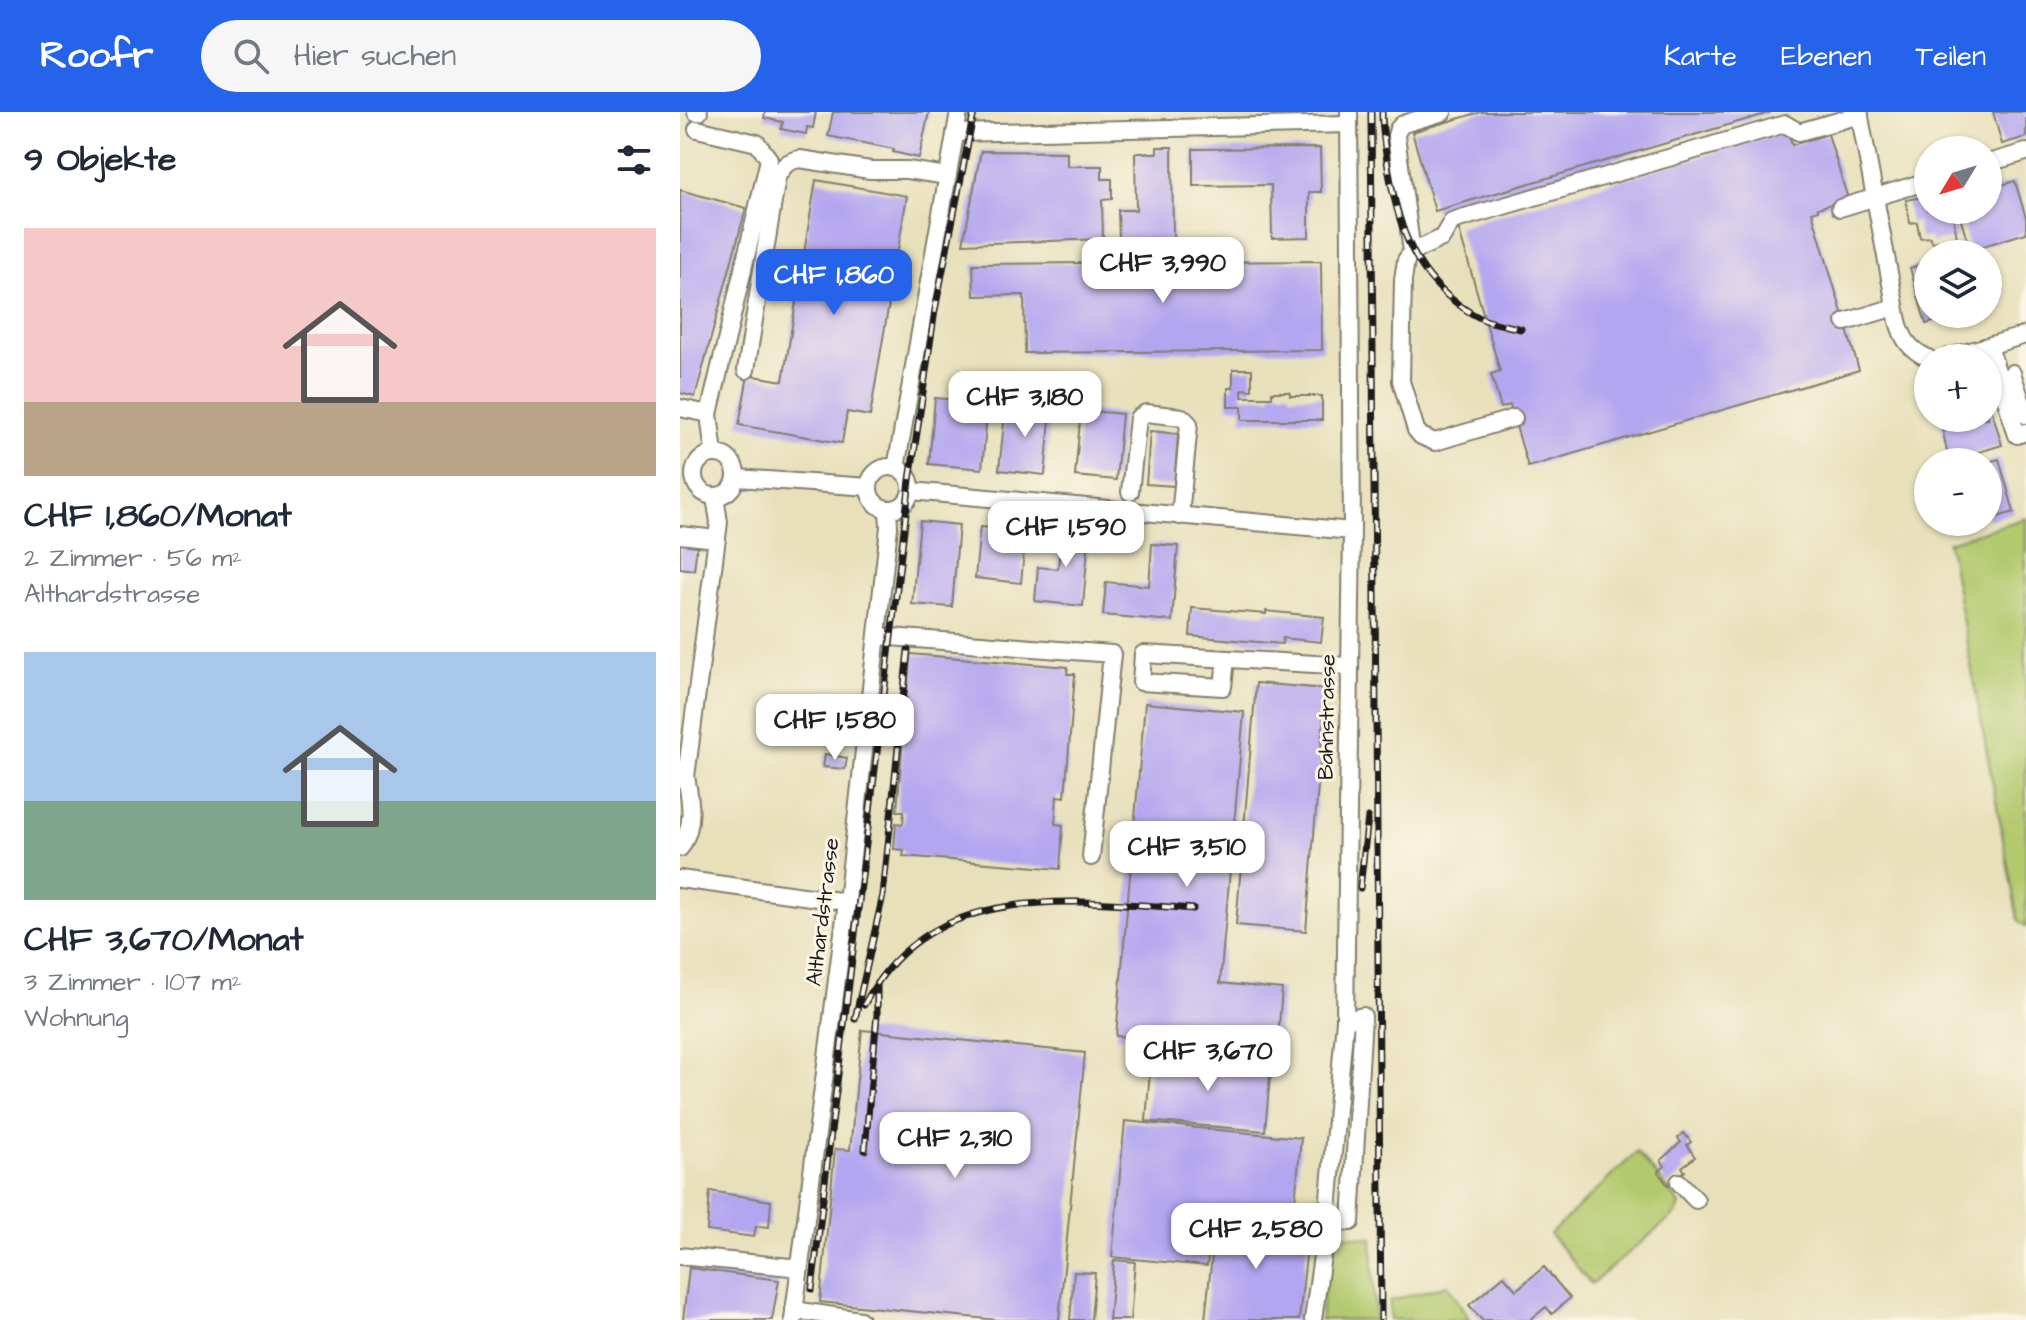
<!DOCTYPE html>
<html lang="de">
<meta charset="utf-8">
<style>
:root{--surface:#fff;--page:#f6f6f7;--text:#1f2937;--muted:#747a83;--accent:#2563eb}
body{margin:0;font-family:"Architects Daughter",sans-serif;background:var(--page);color:var(--text);height:100vh;display:flex;flex-direction:column;font-size:30px;white-space:nowrap}
*{box-sizing:border-box;margin:0}
p{font-size:26px;color:var(--muted)}
.icon{flex:none;width:44px;height:44px;fill:none;stroke:currentColor;stroke-width:2;stroke-linecap:round;stroke-linejoin:round}
.map{position:relative;flex:1;overflow:hidden}
.details{display:flex;flex-direction:column;background:var(--surface);width:680px}
.details>*{flex:none}
.needle{width:52px;rotate:232deg}
.controls{position:absolute;left:1234px;top:24px;display:grid;gap:16px}
.controls a{display:grid;place-items:center;width:88px;height:88px;border-radius:50%;background:var(--surface);box-shadow:0 2px 6px #0004;font-size:40px}
.price{position:absolute;translate:-50% -68px;padding:0 18px;border-radius:16px;background:#fff;color:#222;font-size:26px;line-height:52px;filter:drop-shadow(0 2px 4px #0008)}
.price::after{content:'';position:absolute;left:50%;top:48px;width:24px;height:18px;margin-left:-12px;background:inherit;clip-path:polygon(0 0,100% 0,50% 100%)}
.price.selected{background:var(--accent);color:#fff}
ul{padding:0;list-style:none}
li{display:grid;align-content:center;gap:16px;height:424px;padding:0 24px}
li span{display:grid;place-items:center;height:248px;border-radius:0px;color:#555}
li>.icon{margin-inline-start:auto}
span .icon{width:144px;height:144px;fill:#fffc;stroke-width:1}
li b{font-size:34px}
h2{display:flex;justify-content:space-between;align-items:center;height:96px;padding:0 24px;font-size:34px}
header{display:flex;align-items:center;gap:48px;box-sizing:border-box;height:112px;padding:0 40px;background:var(--accent);color:#fff}
header strong{font-size:38px}
nav{display:flex;gap:44px;margin-inline-start:auto;font-size:28px}
.search{width:560px;height:72px;background:var(--page);display:flex;align-items:center;gap:20px;box-sizing:border-box;padding:0 28px;border-radius:44px;color:var(--muted);font-size:30px}
main{display:flex;flex:1;min-height:0}
.map>svg:first-child{display:block}
.green{fill:#b3c96e;stroke:#687245;stroke-width:2}
.building{fill:#b3a6f0}
.lines{fill:none;stroke-linecap:round;stroke-linejoin:round}
.minor-casing{stroke:#827e6c;stroke-width:20}
.minor{stroke:#fff;stroke-width:16}
.rail-casing{stroke:#1c1c1c;stroke-width:7}
.rail{stroke:#fcf5e5;stroke-width:4;stroke-dasharray:12;stroke-linecap:butt}
.labels{text-anchor:middle;dominant-baseline:central;stroke-width:6;stroke-linejoin:round;paint-order:stroke}
.street-label{font-size:22px;fill:#1c1c1c;stroke:#fcf5e5}
</style>
<header>
<strong>Roofr</strong>
<div class="search"><svg class="icon" aria-label="search" viewBox="0 0 24 24"><circle cx="10" cy="10" r="6"/><path d="M15 15l6 6"/></svg>Hier suchen</div>
<nav><a>Karte</a><a>Ebenen</a><a>Teilen</a></nav>
</header>
<main>
<section class="details">
<h2>9 Objekte<svg class="icon" aria-label="filters" viewBox="0 0 24 24"><path d="M4 7h16M4 17h16"/><circle cx="9" cy="7" r="2"/><circle cx="15" cy="17" r="2"/></svg></h2>
<ul>
<li><span style="background:linear-gradient(#f6c9c9 70%,#b9a48a 0)"><svg class="icon" aria-label="home" viewBox="0 0 24 24"><path d="M3 11l9-7 9 7M6 9v11h12V9"/></svg></span><div><b>CHF 1,860/Monat</b><p>2 Zimmer · 56 m²</p><p>Althardstrasse</p></div></li>
<li><span style="background:linear-gradient(#a9c7e8 60%,#7fa58c 0)"><svg class="icon" aria-label="home" viewBox="0 0 24 24"><path d="M3 11l9-7 9 7M6 9v11h12V9"/></svg></span><div><b>CHF 3,670/Monat</b><p>3 Zimmer · 107 m²</p><p>Wohnung</p></div></li>
</ul>
</section>
<div class="map">
<svg width="1346" height="1208" viewBox="0 0 1346 1208">
<rect width="100%" height="100%" fill="#fcf5e5"/>
<filter id="ink" filterUnits="userSpaceOnUse"><feTurbulence type="fractalNoise" baseFrequency=".0125" numOctaves="2"/><feDisplacementMap in="SourceGraphic" scale="16" xChannelSelector="R" yChannelSelector="G"/><feConvolveMatrix kernelMatrix="1 2 1 2 8 2 1 2 1" color-interpolation-filters="sRGB"/></filter>
<filter id="wash" filterUnits="userSpaceOnUse"><feTurbulence type="fractalNoise" baseFrequency=".006" numOctaves="4" result="noise"/><feDisplacementMap in="SourceGraphic" scale="32" xChannelSelector="R" yChannelSelector="G"/><feGaussianBlur stdDeviation="1.8" result="paint"/><feColorMatrix in="noise" values="0 0 0 0 0 0 0 0 0 0 0 0 0 0 0 0 0 1.4 0 .05"/><feComposite in="paint" operator="in"/></filter>
<g filter="url(#wash)">
<rect width="100%" height="100%" fill="#e8e0bb"/>
<g class="green">
<polygon points="1346,406 1346,815 1338,808 1268,430"/>
<polygon points="957,1040 1000,1092 997,1101 911,1172 870,1122"/>
<polygon points="651,1122 692,1126 695,1208 640,1208"/>
<polygon points="768,1173 790,1208 710,1208 710,1189"/>
</g>
<g id="blocks">
<g class="building">
<polygon points="85,0 136,0 133,16 127,15 126,22 101,17 103,10 84,6"/>
<polygon points="153,0 249,0 239,46 213,40 214,37 148,24"/>
<polygon points="801,0 1088,0 1089,1 755,99 732,20"/>
<polygon points="1313,0 1346,0 1346,25 1322,32"/>
<polygon points="1108,19 1112,33 1148,22 1168,87 1138,96 1138,98 1132,100 1179,258 848,355 830,293 821,296 811,262 820,259 778,115"/>
<polygon points="477,35 492,35 493,128 439,129 438,98 456,98 455,41 477,41"/>
<polygon points="640,36 641,80 629,80 629,125 592,126 591,73 513,74 513,37"/>
<polygon points="301,39 387,40 387,54 422,54 422,67 432,67 432,87 422,88 423,127 283,132"/>
<polygon points="136,68 227,84 190,304 167,300 162,331 59,313 68,263 103,269"/>
<polygon points="1335,69 1346,106 1346,121 1290,138 1278,98 1308,98 1308,77"/>
<polygon points="0,78 66,96 15,285 0,281"/>
<polygon points="1248,84 1248,98 1272,98 1277,126 1252,130 1250,125 1240,126 1237,110 1230,111 1226,88"/>
<polygon points="641,149 642,238 345,241 344,183 294,184 293,152"/>
<polygon points="1248,150 1248,202 1278,203 1246,212 1230,156"/>
<polygon points="553,257 572,257 572,278 562,277 562,285 592,285 592,280 610,280 610,284 642,284 642,308 562,308 562,295 548,295 548,276 553,276"/>
<polygon points="255,286 308,291 302,357 249,352"/>
<polygon points="326,292 371,296 365,363 319,358"/>
<polygon points="1311,296 1322,333 1269,349 1261,311 1277,306 1308,306 1308,297"/>
<polygon points="401,298 442,302 436,368 395,364"/>
<polygon points="470,319 498,322 494,374 466,372"/>
<polygon points="1319,347 1334,400 1308,408 1308,350"/>
<polygon points="386,408 406,410 405,424 409,424 403,494 355,489 358,455 378,457 381,422 385,422"/>
<polygon points="240,409 279,413 272,495 232,492"/>
<polygon points="300,415 346,419 341,471 295,466"/>
<polygon points="0,431 17,433 14,458 0,456"/>
<polygon points="472,432 498,434 492,509 423,503 426,470 469,474"/>
<polygon points="512,496 586,502 586,499 644,505 641,530 603,526 602,532 510,524"/>
<polygon points="230,542 388,555 387,562 395,562 385,685 377,684 375,712 383,713 380,757 223,744 224,738 214,737 216,711 223,712 224,699 217,699"/>
<polygon points="576,571 646,577 626,819 556,813"/>
<polygon points="465,591 564,600 540,871 602,877 597,939 436,924"/>
<polygon points="145,642 167,646 165,657 143,655"/>
<polygon points="182,918 405,941 379,1208 318,1208 140,1190 155,1037 170,1038"/>
<polygon points="471,944 591,954 585,1019 466,1009"/>
<polygon points="445,1009 621,1026 613,1112 532,1104 527,1154 432,1145"/>
<polygon points="1004,1021 1011,1030 1007,1033 1015,1045 1002,1055 1005,1059 988,1073 978,1060 985,1054 981,1048 1001,1030 998,1026"/>
<polygon points="30,1079 91,1089 89,1115 76,1114 74,1125 27,1119"/>
<polygon points="536,1106 629,1116 619,1208 525,1208"/>
<polygon points="434,1148 455,1150 450,1208 429,1208"/>
<polygon points="864,1155 890,1186 872,1202 866,1195 850,1208 802,1208 789,1193 824,1164 836,1178"/>
<polygon points="9,1156 99,1168 92,1208 3,1208"/>
<polygon points="394,1160 415,1161 411,1208 390,1208"/>
</g>
</g>
</g>
<g filter="url(#ink)">
<use href="#blocks" fill-opacity="0" stroke="#827e6c" stroke-width="2"/>
<g class="lines">
<g class="minor-casing">
<g id="minor">
<polyline points="16,0 19,0"/>
<path d="M1179 0 1218 209C1223 228 1230 238 1248 246"/>
<polyline points="17,17 77,31 89,47 29,302"/>
<polyline points="275,21 669,12"/>
<polyline points="1308,51 1346,40"/>
<polyline points="1160,96 1248,69"/>
<polyline points="732,140 716,24 718,17 723,12 763,0"/>
<polyline points="1165,210 1215,195"/>
<polyline points="1309,234 1337,323 1346,320"/>
<polyline points="1266,246 1346,223"/>
<path d="M66 258 97 65C103 54 107 49 120 47L190 58H227L268 64"/>
<polyline points="1332,261 1346,303"/>
<polyline points="0,296 29,302 34,342"/>
<polyline points="834,306 755,330 741,324 736,318 721,269 723,168 726,148 732,140 762,126 772,109 1105,12 1119,20 1180,3"/>
<circle cx="35" cy="363" r="21"/>
<circle cx="210" cy="376" r="21"/>
<polyline points="216,356 279,0"/>
<polyline points="57,366 189,375"/>
<polyline points="231,379 672,419"/>
<polyline points="450,380 458,306 466,301 502,305 509,312 500,404"/>
<polyline points="0,423 37,427"/>
<polyline points="197,524 432,542 411,745"/>
<polyline points="546,547 543,575 461,570 463,542 669,554"/>
<path d="M0 736C15 714 11 690 6 665L39 410 35 385"/>
<polyline points="0,767 167,790"/>
<polyline points="999,1070 1016,1088"/>
<polyline points="647,1108 671,1110 683,904 665,908"/>
<polyline points="0,1144 120,1156"/>
<polyline points="114,1198 180,1208"/>
<polyline points="113,1208 167,790 209,415 208,397"/>
<polyline points="633,1208 647,1108 665,908 672,419 669,0"/>
</g>
</g>
<use href="#minor" class="minor"/>
<g class="rail-casing">
<g id="rail">
<polyline points="691,0 701,1208"/>
<path d="M702 0C702 19 705 37 708 55 717 107 730 155 774 189 783 196 794 204 805 208 817 212 829 214 841 217"/>
<polyline points="680,776 688,705"/>
<path d="M184 893C249 767 393 788 513 797"/>
<polyline points="175,907 203,783 228,538"/>
<polyline points="185,1038 197,903 197,871"/>
<polyline points="132,1177 230,368 255,198 294,0"/>
</g>
</g>
<use href="#rail" class="rail"/>
</g>
</g>
<g class="labels">
<g class="street-label">
<text transform="translate(647 605) rotate(-89)">Bahnstrasse</text>
<text transform="translate(143 800) rotate(-83)">Althardstrasse</text>
</g>
</g>
</svg>
<div class="controls">
<a><svg class="needle" viewBox="-14 -14 28 28"><path d="M0-13l5 13h-10z" fill="#e53935"/><path d="M0 13l5-13h-10z" fill="#747a83"/></svg></a>
<a><svg class="icon" aria-label="layers" viewBox="0 0 24 24"><path d="M12 4l9 5-9 5-9-5zM3 14l9 5 9-5"/></svg></a>
<a>+</a>
<a>−</a>
</div>
<b class="price" style="left:483px;top:193px">CHF 3,990</b>
<b class="price selected" style="left:154px;top:205px">CHF 1,860</b>
<b class="price" style="left:345px;top:327px">CHF 3,180</b>
<b class="price" style="left:386px;top:457px">CHF 1,590</b>
<b class="price" style="left:155px;top:650px">CHF 1,580</b>
<b class="price" style="left:507px;top:777px">CHF 3,510</b>
<b class="price" style="left:528px;top:981px">CHF 3,670</b>
<b class="price" style="left:275px;top:1068px">CHF 2,310</b>
<b class="price" style="left:576px;top:1159px">CHF 2,580</b>
</div>
</main>
